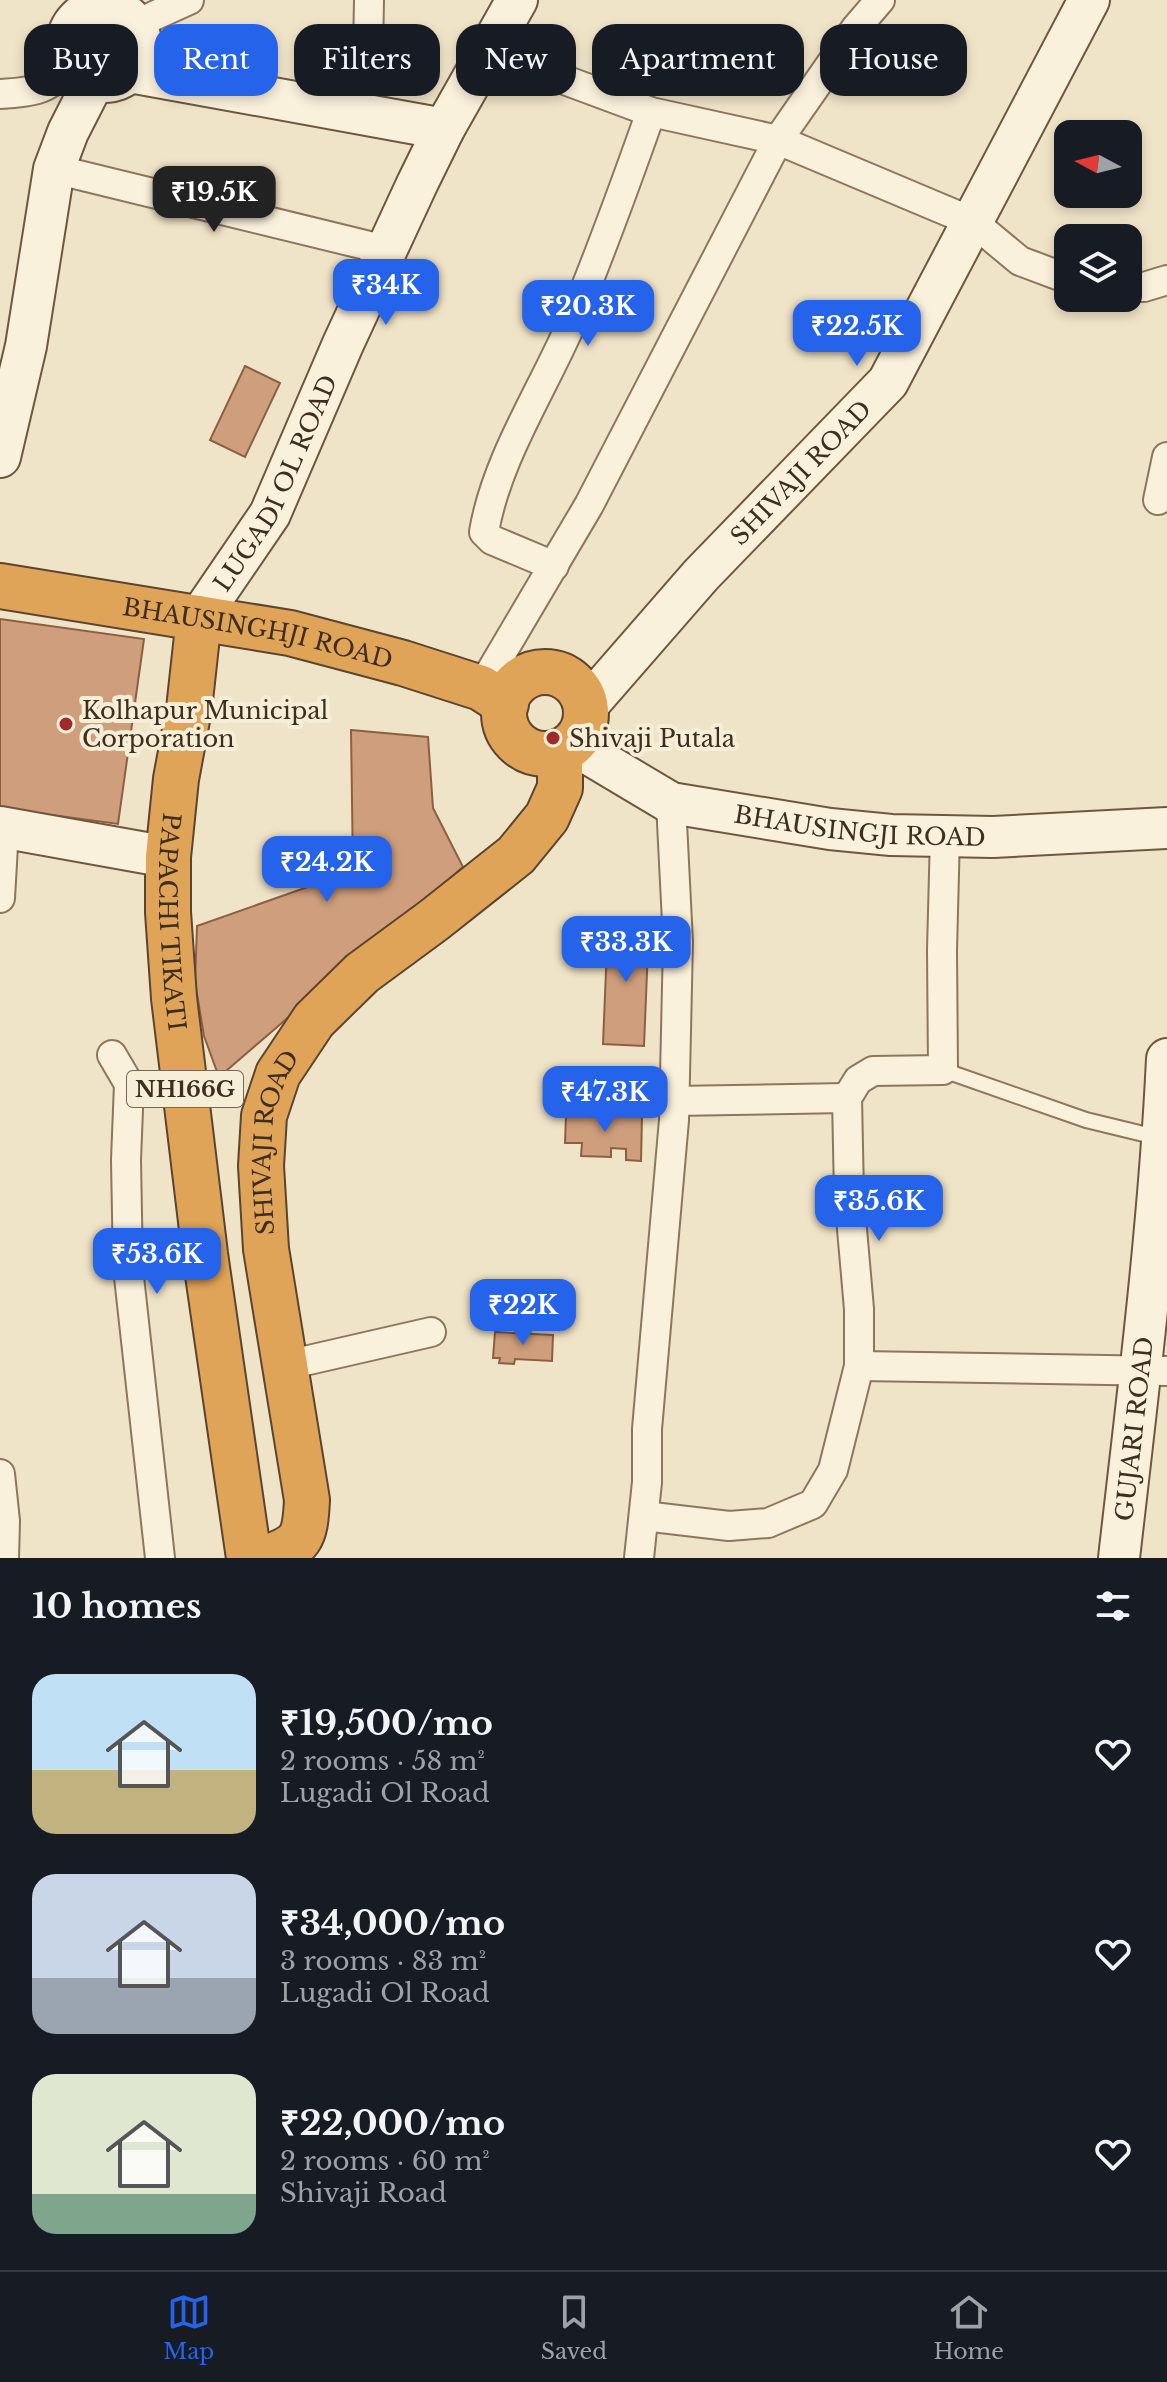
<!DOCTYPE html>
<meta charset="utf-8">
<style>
:root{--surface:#171b24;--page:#242831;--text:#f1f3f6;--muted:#9ea1a6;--line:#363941;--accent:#2563eb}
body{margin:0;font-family:"Libre Baskerville",serif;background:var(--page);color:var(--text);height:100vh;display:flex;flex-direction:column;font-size:30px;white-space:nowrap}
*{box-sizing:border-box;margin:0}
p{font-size:26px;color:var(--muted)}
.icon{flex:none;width:44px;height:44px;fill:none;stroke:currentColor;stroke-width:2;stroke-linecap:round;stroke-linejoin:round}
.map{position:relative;height:1558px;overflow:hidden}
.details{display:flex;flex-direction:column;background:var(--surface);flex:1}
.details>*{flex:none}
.top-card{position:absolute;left:24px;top:24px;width:1120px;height:72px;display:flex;gap:16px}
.needle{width:52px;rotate:277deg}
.tools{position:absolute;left:1054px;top:120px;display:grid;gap:16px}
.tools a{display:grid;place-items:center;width:88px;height:88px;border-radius:16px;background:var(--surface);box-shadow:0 4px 12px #0003;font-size:40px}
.price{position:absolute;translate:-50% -68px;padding:0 18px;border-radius:16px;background:var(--accent);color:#fff;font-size:26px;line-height:52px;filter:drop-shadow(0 2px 4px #0008)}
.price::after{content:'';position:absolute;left:50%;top:48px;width:24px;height:18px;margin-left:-12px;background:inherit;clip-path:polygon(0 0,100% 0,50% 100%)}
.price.selected{background:#222;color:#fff}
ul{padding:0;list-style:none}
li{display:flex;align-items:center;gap:24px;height:200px;padding:0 32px}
li span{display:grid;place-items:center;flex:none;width:224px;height:160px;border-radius:24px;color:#555}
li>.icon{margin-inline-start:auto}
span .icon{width:96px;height:96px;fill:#fffc;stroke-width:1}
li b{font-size:34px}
h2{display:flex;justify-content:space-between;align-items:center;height:96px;padding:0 32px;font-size:34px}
.chip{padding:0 28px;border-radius:24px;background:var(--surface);box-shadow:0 4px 12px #0003;font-size:28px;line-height:72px}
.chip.selected{background:var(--accent);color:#fff}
.menu{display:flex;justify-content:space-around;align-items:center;height:112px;border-top:2px solid var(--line);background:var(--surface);font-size:22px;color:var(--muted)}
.menu a{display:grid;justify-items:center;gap:4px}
.menu .selected{color:var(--accent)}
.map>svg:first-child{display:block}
.building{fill:#cf9f7d;stroke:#8d5f41;stroke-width:2}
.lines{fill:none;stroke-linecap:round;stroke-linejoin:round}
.lane-casing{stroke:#8d765c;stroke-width:18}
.street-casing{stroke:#8d765c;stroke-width:32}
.secondary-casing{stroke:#6f573f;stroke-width:44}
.highway-casing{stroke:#5b4430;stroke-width:48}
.lane{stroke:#faf1dc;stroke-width:14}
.street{stroke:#faf1dc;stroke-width:28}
.secondary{stroke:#faf1dc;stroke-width:40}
.highway{stroke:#e0a458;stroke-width:44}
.poi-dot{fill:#9e2a2b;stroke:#f7eed8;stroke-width:3}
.labels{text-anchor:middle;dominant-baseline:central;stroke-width:8;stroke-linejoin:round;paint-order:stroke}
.shield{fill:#f7eed8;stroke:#756857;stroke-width:2}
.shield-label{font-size:22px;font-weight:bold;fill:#3d2e20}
.street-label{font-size:24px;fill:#3d2e20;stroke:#f7eed8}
.poi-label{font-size:24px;fill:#3d2e20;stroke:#f7eed8;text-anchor:start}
</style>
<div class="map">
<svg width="1167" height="1558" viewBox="0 0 1167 1558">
<rect width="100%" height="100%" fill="#f0e4c8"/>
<g class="building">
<polygon points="245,366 280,383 245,457 210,440"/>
<polygon points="0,619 144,639 118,824 0,808"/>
<polygon points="351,730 428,737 433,808 463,867 219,1077 204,1036 195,982 197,926 353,871"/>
<polygon points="608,922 649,924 644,1046 603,1044"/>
<polygon points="566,1114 642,1116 641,1161 626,1160 626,1149 611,1148 611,1157 581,1156 582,1143 565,1143"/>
<polygon points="495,1332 553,1335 552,1361 515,1359 514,1364 499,1363 500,1358 493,1358"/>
</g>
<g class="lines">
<g class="lane-casing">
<polyline id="lane" points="943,1070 1086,1120 1160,1138"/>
</g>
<g class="street-casing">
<g id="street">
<polyline points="136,24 189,0"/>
<polyline points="489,52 651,112 778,140 973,222 1020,261 1068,279"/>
<polyline points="368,54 369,0"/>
<path d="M0 94C36 92 45 90 73 66"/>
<polyline points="54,169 386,250"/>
<polyline points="1128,287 1144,287 1167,280"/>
<polyline points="1158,500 1167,457"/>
<path d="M554 566 492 540 484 532C496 460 542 391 571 324 600 254 626 183 651 112"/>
<polyline points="481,688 589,505 778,140 856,28 880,0"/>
<polyline points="0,898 4,828"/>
<polyline points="112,1055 129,1084 126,1160 128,1268 160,1558"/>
<polyline points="674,1101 847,1098"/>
<polyline points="287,1365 431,1332"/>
<polyline points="859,1366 1167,1371"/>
<polyline points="0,1474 5,1521 4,1558"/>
<polyline points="644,1516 729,1526 768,1523 813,1504 833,1470 859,1366 859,1309 849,1195 847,1098 858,1080 873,1071 943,1070 942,950 945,835"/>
<polyline points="639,1558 647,1482 647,1429 674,1120 678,942 671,803"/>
</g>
</g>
<g class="secondary-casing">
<g id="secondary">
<circle cx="104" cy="45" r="37"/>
<polyline points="130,72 444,129"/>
<polyline points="0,457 26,346 54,169 68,132 94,81"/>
<path id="s1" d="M199 618 270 514 343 344 417 184 444 129 517 0"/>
<path id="s2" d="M586 707 701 575 888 382 1089 0"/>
<path id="s3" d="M572 744 671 803 830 829 891 835 993 837 1167 828"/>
<polyline points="0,827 168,857"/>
<path id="s4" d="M1119 1558C1138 1392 1159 1226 1167 1059"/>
</g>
</g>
<g class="highway-casing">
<g id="highway">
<path id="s5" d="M0 586 290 633 403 663 481 688 506 704"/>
<path id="s6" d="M199 618 189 709 176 779 168 857V912L174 998 205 1254 249 1558"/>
<circle cx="545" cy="713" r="41"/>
<path id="s7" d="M266 1558C302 1545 305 1539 307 1500L266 1249 261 1166 264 1116 278 1074 314 1020 362 973 434 920 516 855 547 817 560 788V751"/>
</g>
</g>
<use href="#lane" class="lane"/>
<use href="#street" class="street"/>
<use href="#secondary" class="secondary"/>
<use href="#highway" class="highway"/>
</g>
<g class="poi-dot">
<circle cx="66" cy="724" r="8"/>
<circle cx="553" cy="738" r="8"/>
</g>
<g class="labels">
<rect class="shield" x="127" y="1071" width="116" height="36" rx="6"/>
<g class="shield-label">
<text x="185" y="1089">NH166G</text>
</g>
<g class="street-label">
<text stroke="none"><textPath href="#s2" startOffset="318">SHIVAJI ROAD</textPath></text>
<text stroke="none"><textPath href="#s1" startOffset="156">LUGADI OL ROAD</textPath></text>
<text stroke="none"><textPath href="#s5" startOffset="262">BHAUSINGHJI ROAD</textPath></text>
<text stroke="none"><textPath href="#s3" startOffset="306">BHAUSINGJI ROAD</textPath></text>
<text stroke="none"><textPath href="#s6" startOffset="306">PAPACHI TIKATI</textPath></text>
<text stroke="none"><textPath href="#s7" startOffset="442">SHIVAJI ROAD</textPath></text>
<text stroke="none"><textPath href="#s4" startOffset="130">GUJARI ROAD</textPath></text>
</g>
<g class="poi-label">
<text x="82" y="710">Kolhapur Municipal<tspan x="82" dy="28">Corporation</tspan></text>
<text x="569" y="738">Shivaji Putala</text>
</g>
</g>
</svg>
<div class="tools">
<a><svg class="needle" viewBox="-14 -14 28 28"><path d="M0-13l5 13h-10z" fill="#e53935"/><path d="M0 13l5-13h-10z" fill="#9ea1a6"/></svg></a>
<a><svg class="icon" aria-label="layers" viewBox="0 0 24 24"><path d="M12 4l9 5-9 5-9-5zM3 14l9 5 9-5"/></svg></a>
</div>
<b class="price selected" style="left:214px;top:234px">₹19.5K</b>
<b class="price" style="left:386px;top:327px">₹34K</b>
<b class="price" style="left:588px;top:348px">₹20.3K</b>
<b class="price" style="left:857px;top:368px">₹22.5K</b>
<b class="price" style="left:327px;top:904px">₹24.2K</b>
<b class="price" style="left:626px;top:984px">₹33.3K</b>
<b class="price" style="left:605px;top:1134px">₹47.3K</b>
<b class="price" style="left:879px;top:1243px">₹35.6K</b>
<b class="price" style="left:157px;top:1296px">₹53.6K</b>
<b class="price" style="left:523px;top:1347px">₹22K</b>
<div class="top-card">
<a class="chip">Buy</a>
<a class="chip selected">Rent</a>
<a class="chip">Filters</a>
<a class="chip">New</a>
<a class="chip">Apartment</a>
<a class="chip">House</a>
</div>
</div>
<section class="details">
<h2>10 homes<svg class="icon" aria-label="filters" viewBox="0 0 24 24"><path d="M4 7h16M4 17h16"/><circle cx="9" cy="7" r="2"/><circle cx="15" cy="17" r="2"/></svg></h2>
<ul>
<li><span style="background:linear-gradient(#bfe0f5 60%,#c2b280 0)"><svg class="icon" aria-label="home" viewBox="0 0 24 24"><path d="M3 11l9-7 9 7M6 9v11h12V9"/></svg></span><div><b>₹19,500/mo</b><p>2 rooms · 58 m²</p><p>Lugadi Ol Road</p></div><svg class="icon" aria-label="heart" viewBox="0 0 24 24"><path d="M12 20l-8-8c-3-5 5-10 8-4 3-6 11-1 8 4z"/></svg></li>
<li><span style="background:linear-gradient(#c9d6e8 65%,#9aa5b1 0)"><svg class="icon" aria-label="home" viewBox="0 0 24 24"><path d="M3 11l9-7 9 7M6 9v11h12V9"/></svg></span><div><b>₹34,000/mo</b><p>3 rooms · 83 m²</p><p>Lugadi Ol Road</p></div><svg class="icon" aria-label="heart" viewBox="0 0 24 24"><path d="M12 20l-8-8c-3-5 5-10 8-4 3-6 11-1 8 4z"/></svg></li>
<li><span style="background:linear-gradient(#dfe7d0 75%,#7fa58c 0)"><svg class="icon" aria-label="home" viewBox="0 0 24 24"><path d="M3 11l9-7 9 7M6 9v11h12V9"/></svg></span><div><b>₹22,000/mo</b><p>2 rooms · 60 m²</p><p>Shivaji Road</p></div><svg class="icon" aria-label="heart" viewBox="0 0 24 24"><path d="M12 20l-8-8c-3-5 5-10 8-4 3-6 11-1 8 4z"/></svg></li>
</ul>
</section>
<nav class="menu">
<a class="selected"><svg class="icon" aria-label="map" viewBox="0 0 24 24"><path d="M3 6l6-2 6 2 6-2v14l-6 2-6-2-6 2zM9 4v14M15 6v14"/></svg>Map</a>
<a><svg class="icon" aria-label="saved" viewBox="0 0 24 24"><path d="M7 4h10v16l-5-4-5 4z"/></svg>Saved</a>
<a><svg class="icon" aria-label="home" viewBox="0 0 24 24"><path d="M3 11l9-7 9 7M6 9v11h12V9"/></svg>Home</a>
</nav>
